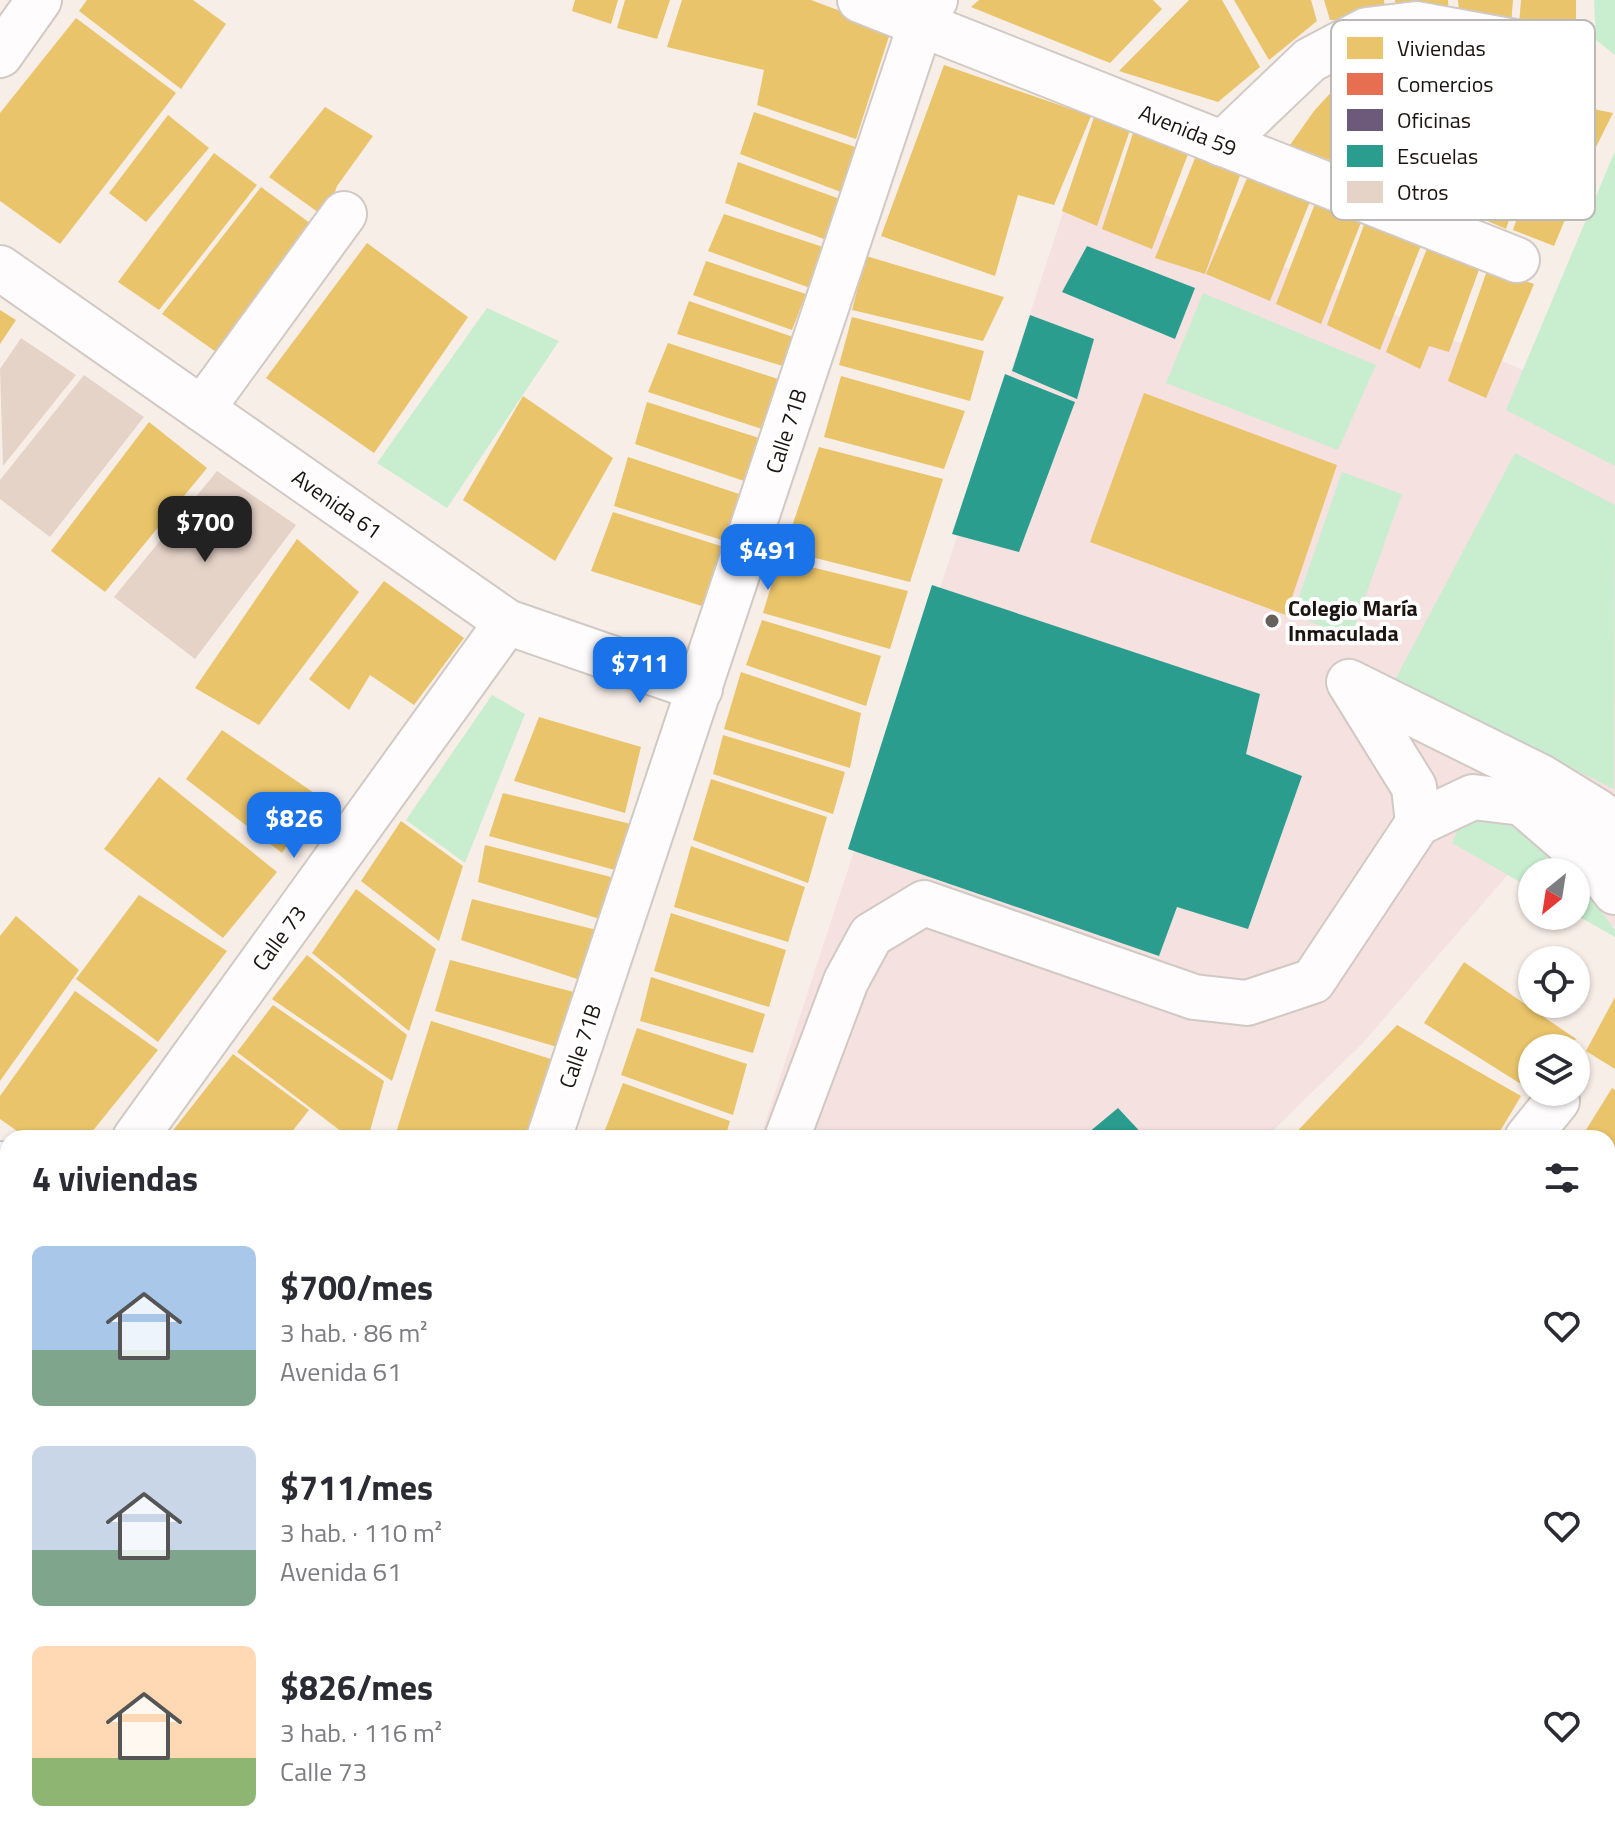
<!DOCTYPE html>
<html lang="es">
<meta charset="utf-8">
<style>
:root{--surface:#fff;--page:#f7f7f7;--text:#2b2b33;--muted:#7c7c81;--accent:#1a73e8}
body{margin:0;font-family:"Titillium Web",sans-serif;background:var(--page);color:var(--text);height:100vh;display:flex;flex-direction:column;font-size:30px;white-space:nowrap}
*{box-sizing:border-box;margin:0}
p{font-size:26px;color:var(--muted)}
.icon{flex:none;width:44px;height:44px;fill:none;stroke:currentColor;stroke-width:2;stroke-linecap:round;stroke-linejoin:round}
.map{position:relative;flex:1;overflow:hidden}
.panel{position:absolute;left:0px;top:1130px;width:1616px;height:712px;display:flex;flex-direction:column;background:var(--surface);border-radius:24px 24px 0 0;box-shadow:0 2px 6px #0004}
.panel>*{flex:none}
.needle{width:52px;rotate:210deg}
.fabs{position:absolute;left:1518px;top:858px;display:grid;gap:16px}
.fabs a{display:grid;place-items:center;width:72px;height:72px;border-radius:50%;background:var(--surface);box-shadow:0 2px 6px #0004;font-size:40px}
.price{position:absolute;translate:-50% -68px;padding:0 18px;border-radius:16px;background:var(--accent);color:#fff;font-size:26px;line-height:52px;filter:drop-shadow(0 2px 4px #0008)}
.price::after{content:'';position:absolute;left:50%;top:48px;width:24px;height:18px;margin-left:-12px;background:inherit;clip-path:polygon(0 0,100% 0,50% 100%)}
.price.selected{background:#222;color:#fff}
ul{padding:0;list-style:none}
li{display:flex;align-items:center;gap:24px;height:200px;padding:0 32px}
li span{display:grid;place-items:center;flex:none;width:224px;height:160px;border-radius:12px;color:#555}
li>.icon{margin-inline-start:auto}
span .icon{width:96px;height:96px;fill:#fffc;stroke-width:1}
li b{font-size:34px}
h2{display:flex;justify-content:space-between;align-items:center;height:96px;padding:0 32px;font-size:34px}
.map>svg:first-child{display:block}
.education{fill:#f5e1e0}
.green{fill:#c8edcf}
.homes{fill:#e9c46a}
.shops{fill:#e76f51}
.offices{fill:#6d597a}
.schools{fill:#2a9d8f}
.building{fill:#e5d3c8}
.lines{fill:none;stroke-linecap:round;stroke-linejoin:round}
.minor-casing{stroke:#d1c9c4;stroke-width:48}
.major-casing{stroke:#b7a8a4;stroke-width:48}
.minor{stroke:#fefcfc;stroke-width:44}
.major{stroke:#f0e9e8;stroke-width:44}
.poi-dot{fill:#68605c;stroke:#fff;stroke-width:3}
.labels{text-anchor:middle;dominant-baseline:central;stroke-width:8;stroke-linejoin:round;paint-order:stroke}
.street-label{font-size:22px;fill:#1b1410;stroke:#fff}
.poi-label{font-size:22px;font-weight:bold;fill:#1b1410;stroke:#fff;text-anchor:start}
.key{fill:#fff;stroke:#bbb8b7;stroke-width:2}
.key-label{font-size:22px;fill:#1b1410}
</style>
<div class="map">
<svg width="1615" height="1842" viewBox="0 0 1615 1842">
<rect width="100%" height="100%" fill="#f8eee8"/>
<polygon class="education" points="1615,159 1615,927 1576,906 1576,872 1511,871 1362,1044 1265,1138 760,1138 1075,176 1523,370"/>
<g class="green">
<polygon points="1594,0 1615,0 1615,55 1596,40"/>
<polygon points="1615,151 1615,466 1506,410"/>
<polygon points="1203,293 1376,365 1338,450 1166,383"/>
<polygon points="487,308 559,341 447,508 377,463"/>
<polygon points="1515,453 1615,505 1614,789 1395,680"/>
<polygon points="1342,472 1402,494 1350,639 1293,614"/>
<polygon points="492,695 525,714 465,863 406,820"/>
<path d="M1463 818C1518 819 1533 839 1572 872H1532V889L1452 843Z"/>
<polygon points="1576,878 1615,930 1615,937 1576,915"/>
</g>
<g class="homes">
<polygon points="87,0 193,0 226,24 181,89 79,11"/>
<polygon points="575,0 618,0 611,24 572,11"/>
<polygon points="625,0 670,0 657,39 617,28"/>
<polygon points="682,0 811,0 891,30 856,139 757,105 764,70 667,47"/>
<polygon points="979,0 1153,0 1162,9 1110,63 971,7"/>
<polygon points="1189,0 1222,0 1260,67 1218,102 1119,71"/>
<polygon points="1234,0 1311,0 1317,21 1269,60"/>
<polygon points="1324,0 1384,0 1386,19 1330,20"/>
<polygon points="1395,0 1448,0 1449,21 1397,18"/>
<polygon points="1458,0 1513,0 1511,25 1460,22"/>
<polygon points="1521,0 1576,0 1576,32 1519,25"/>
<polygon points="76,18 176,93 60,244 0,201 0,113"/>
<polygon points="1357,64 1482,90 1443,203 1290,145 1314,111"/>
<polygon points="944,65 1091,116 1054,205 1018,195 995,276 881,236"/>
<polygon points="1559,102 1613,113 1591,157 1543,144"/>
<polygon points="325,107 373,136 337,186 326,218 269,177"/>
<polygon points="754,112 855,147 841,192 740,154"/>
<polygon points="168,115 209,148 146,222 109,193"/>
<polygon points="1094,117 1130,130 1097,226 1062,211"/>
<polygon points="1133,133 1188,154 1152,249 1102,229"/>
<polygon points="1541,147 1589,162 1554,246 1513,230"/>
<polygon points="214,153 257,185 159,310 118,282"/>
<polygon points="1197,153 1242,170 1205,274 1155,258"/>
<polygon points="1472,154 1525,173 1506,229 1450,205"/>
<polygon points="738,162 840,199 824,239 725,203"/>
<polygon points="1248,176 1311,199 1270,301 1206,274"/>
<polygon points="261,187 314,226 219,354 162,314"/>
<polygon points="1316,201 1362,220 1321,324 1276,304"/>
<polygon points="724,214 823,247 810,288 708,251"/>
<polygon points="1365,222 1422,243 1380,350 1327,325"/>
<polygon points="367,243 468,317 374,453 266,378"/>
<polygon points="1428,246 1480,267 1449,352 1429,346 1420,369 1386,352"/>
<polygon points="866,256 1004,297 983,341 852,310"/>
<polygon points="706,261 806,294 792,330 693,295"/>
<polygon points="1488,268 1534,284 1486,398 1448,381"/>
<polygon points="689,301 793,337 783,366 677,334"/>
<polygon points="0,310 16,320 0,344"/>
<polygon points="852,317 984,351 970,401 839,365"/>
<polygon points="668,343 778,379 762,429 648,392"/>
<polygon points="841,376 965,411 944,469 824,437"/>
<polygon points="1144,393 1337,465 1286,615 1090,542"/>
<polygon points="523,396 613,458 555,561 463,500"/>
<polygon points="647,402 759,438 747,482 635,444"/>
<polygon points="149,422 207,468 105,592 51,551"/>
<polygon points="819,447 943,479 910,582 784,550"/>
<polygon points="628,457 742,495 725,541 614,506"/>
<polygon points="613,512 724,547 705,607 591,571"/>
<polygon points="297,539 359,592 259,725 195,688"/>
<polygon points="779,559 908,591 890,649 763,613"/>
<polygon points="384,581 464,638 414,705 370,675 349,710 309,679"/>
<polygon points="762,620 881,656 866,706 746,665"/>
<polygon points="741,672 861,713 850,768 724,729"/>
<polygon points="539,717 641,747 625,813 514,781"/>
<polygon points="222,730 320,797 282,853 186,779"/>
<polygon points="723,735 845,772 833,814 713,774"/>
<polygon points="159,777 277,872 223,938 104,849"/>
<polygon points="711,779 827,817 808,883 693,840"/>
<polygon points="503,793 631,824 615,870 489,836"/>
<polygon points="401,821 463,866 439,941 361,881"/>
<polygon points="485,845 611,877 600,919 478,882"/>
<polygon points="691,846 805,887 788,942 674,907"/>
<polygon points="356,889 436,949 409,1031 312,953"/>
<polygon points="139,895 227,951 158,1042 76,979"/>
<polygon points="472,899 597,930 583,981 461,940"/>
<polygon points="671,913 786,950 769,1007 654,971"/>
<polygon points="16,916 79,970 0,1081 0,936"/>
<polygon points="307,955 407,1035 392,1081 272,999"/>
<polygon points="450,960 574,992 564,1049 435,1011"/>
<polygon points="1464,962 1576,1039 1569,1048 1532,1048 1532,1091 1424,1023"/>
<polygon points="651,977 765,1014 753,1053 640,1021"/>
<polygon points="75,991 158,1050 87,1138 27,1138 0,1119 0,1096"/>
<polygon points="1615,997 1615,1069 1586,1051"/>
<polygon points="273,1005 384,1081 368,1138 350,1138 237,1052"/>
<polygon points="431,1021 554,1060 529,1138 395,1136"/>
<polygon points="1397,1025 1521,1096 1496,1138 1291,1138"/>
<polygon points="637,1028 747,1064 733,1115 621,1075"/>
<polygon points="233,1054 309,1110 287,1138 167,1138"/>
<polygon points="623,1083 730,1121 725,1138 602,1138"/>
<polygon points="1612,1088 1615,1090 1615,1183 1608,1179 1608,1138 1581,1138"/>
<polygon points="0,1469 8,1475 8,1639 0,1633"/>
<polygon points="8,1685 8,1776 0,1770 0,1698"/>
<polygon points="283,1834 461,1834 470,1840 295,1842"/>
</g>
<g class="shops">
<polygon points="1608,1406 1615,1411 1615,1484 1608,1479"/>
<polygon points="1608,1495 1615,1500 1615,1531 1608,1541"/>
<polygon points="1615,1742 1615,1788 1608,1783 1608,1752"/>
</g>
<polygon class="offices" points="1266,1834 1294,1834 1306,1842 1261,1842"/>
<g class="schools">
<polygon points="1087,246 1195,288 1175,339 1062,292"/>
<polygon points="1030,315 1094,339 1077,399 1012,371"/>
<polygon points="1005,374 1075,402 1019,552 952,534"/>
<polygon points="932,585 1260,694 1246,754 1302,776 1248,929 1177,907 1159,956 848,849"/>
<polygon points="1118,1108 1146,1138 1082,1138"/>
</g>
<g class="building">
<polygon points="21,338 76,375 3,466 0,369"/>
<polygon points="84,375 144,417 50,537 0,499 0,480"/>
<polygon points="217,471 296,525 195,659 114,597"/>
</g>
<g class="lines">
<g class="minor-casing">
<g id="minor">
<polyline points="860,0 1517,260"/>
<polyline points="0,55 39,0"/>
<polyline points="1222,144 1310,60 1367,30 1416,24 1570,52"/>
<polyline points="0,268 507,622 700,689"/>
<polyline points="202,409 344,214"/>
<polyline points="1418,823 1414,787 1349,682 1541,777 1598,812 1597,868"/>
<polyline points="135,1138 507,622"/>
<polyline points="549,1138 921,23 935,0"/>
<polyline points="787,1138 846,981 871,935 924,903 1194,997 1247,1003 1313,981 1418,823 1473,797 1522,803 1597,868 1615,892"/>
<polyline points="1527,1138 1557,1101"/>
<polyline points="0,1164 8,1170"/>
<polyline points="0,1321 8,1311"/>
<polyline points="1608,1377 1615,1382"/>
<polyline points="911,1834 922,1842"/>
<polyline points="554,1842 560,1834"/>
<polyline points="975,1842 981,1834"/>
</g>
</g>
<g class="major-casing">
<g id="major">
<polyline points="1608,1687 1615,1677"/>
<polyline points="1494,1842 1500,1834"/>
</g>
</g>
<use href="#minor" class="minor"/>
<use href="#major" class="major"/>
</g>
<circle class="poi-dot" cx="1272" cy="621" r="8"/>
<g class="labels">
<g class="street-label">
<text transform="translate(1188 130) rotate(22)">Avenida 59</text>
<text transform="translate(786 431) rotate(-72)">Calle 71B</text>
<text transform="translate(337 504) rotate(35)">Avenida 61</text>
<text transform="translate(279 938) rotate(-54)">Calle 73</text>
<text transform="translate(580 1046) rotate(-71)">Calle 71B</text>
</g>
<g class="poi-label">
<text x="1288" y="608">Colegio María<tspan x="1288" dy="25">Inmaculada</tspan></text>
</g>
</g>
<rect x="1331" y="20" width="264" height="200" rx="12" class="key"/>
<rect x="1347" y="37" width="36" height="22" fill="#e9c46a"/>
<rect x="1347" y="73" width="36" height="22" fill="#e76f51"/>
<rect x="1347" y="109" width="36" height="22" fill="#6d597a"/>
<rect x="1347" y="145" width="36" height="22" fill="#2a9d8f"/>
<rect x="1347" y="181" width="36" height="22" fill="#e5d3c8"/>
<g class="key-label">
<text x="1397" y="56">Viviendas</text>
<text x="1397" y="92">Comercios</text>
<text x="1397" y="128">Oficinas</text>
<text x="1397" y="164">Escuelas</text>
<text x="1397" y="200">Otros</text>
</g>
</svg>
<div class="fabs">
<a><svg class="needle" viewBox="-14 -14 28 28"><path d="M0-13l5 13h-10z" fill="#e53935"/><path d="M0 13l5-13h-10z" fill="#7c7c81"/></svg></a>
<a><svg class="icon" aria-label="locate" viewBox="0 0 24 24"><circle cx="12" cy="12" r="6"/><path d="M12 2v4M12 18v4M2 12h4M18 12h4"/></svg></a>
<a><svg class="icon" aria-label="layers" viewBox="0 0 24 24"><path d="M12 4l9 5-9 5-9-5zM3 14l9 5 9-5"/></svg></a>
</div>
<b class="price selected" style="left:205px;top:564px">$700</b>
<b class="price" style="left:768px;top:592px">$491</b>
<b class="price" style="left:640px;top:705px">$711</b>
<b class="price" style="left:294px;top:860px">$826</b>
<section class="panel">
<h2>4 viviendas<svg class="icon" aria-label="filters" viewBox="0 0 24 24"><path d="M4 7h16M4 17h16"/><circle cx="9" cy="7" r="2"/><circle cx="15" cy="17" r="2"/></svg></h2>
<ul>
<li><span style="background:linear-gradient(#a9c7e8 65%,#7fa58c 0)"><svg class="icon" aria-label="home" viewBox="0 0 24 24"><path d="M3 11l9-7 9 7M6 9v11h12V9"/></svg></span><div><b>$700/mes</b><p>3 hab. · 86 m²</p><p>Avenida 61</p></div><svg class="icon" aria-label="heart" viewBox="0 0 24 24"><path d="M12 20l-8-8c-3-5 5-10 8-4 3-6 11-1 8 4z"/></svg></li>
<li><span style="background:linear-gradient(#c9d6e8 65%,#7fa58c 0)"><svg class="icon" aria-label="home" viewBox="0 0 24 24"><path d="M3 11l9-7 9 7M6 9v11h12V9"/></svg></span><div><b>$711/mes</b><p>3 hab. · 110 m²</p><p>Avenida 61</p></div><svg class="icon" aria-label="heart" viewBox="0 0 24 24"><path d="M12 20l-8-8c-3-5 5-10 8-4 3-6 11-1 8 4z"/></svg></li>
<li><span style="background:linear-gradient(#ffd9b3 70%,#8fb573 0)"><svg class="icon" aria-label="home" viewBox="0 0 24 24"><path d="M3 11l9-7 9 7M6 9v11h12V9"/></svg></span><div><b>$826/mes</b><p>3 hab. · 116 m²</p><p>Calle 73</p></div><svg class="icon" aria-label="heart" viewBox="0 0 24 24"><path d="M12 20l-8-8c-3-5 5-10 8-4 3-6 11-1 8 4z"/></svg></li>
</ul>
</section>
</div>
